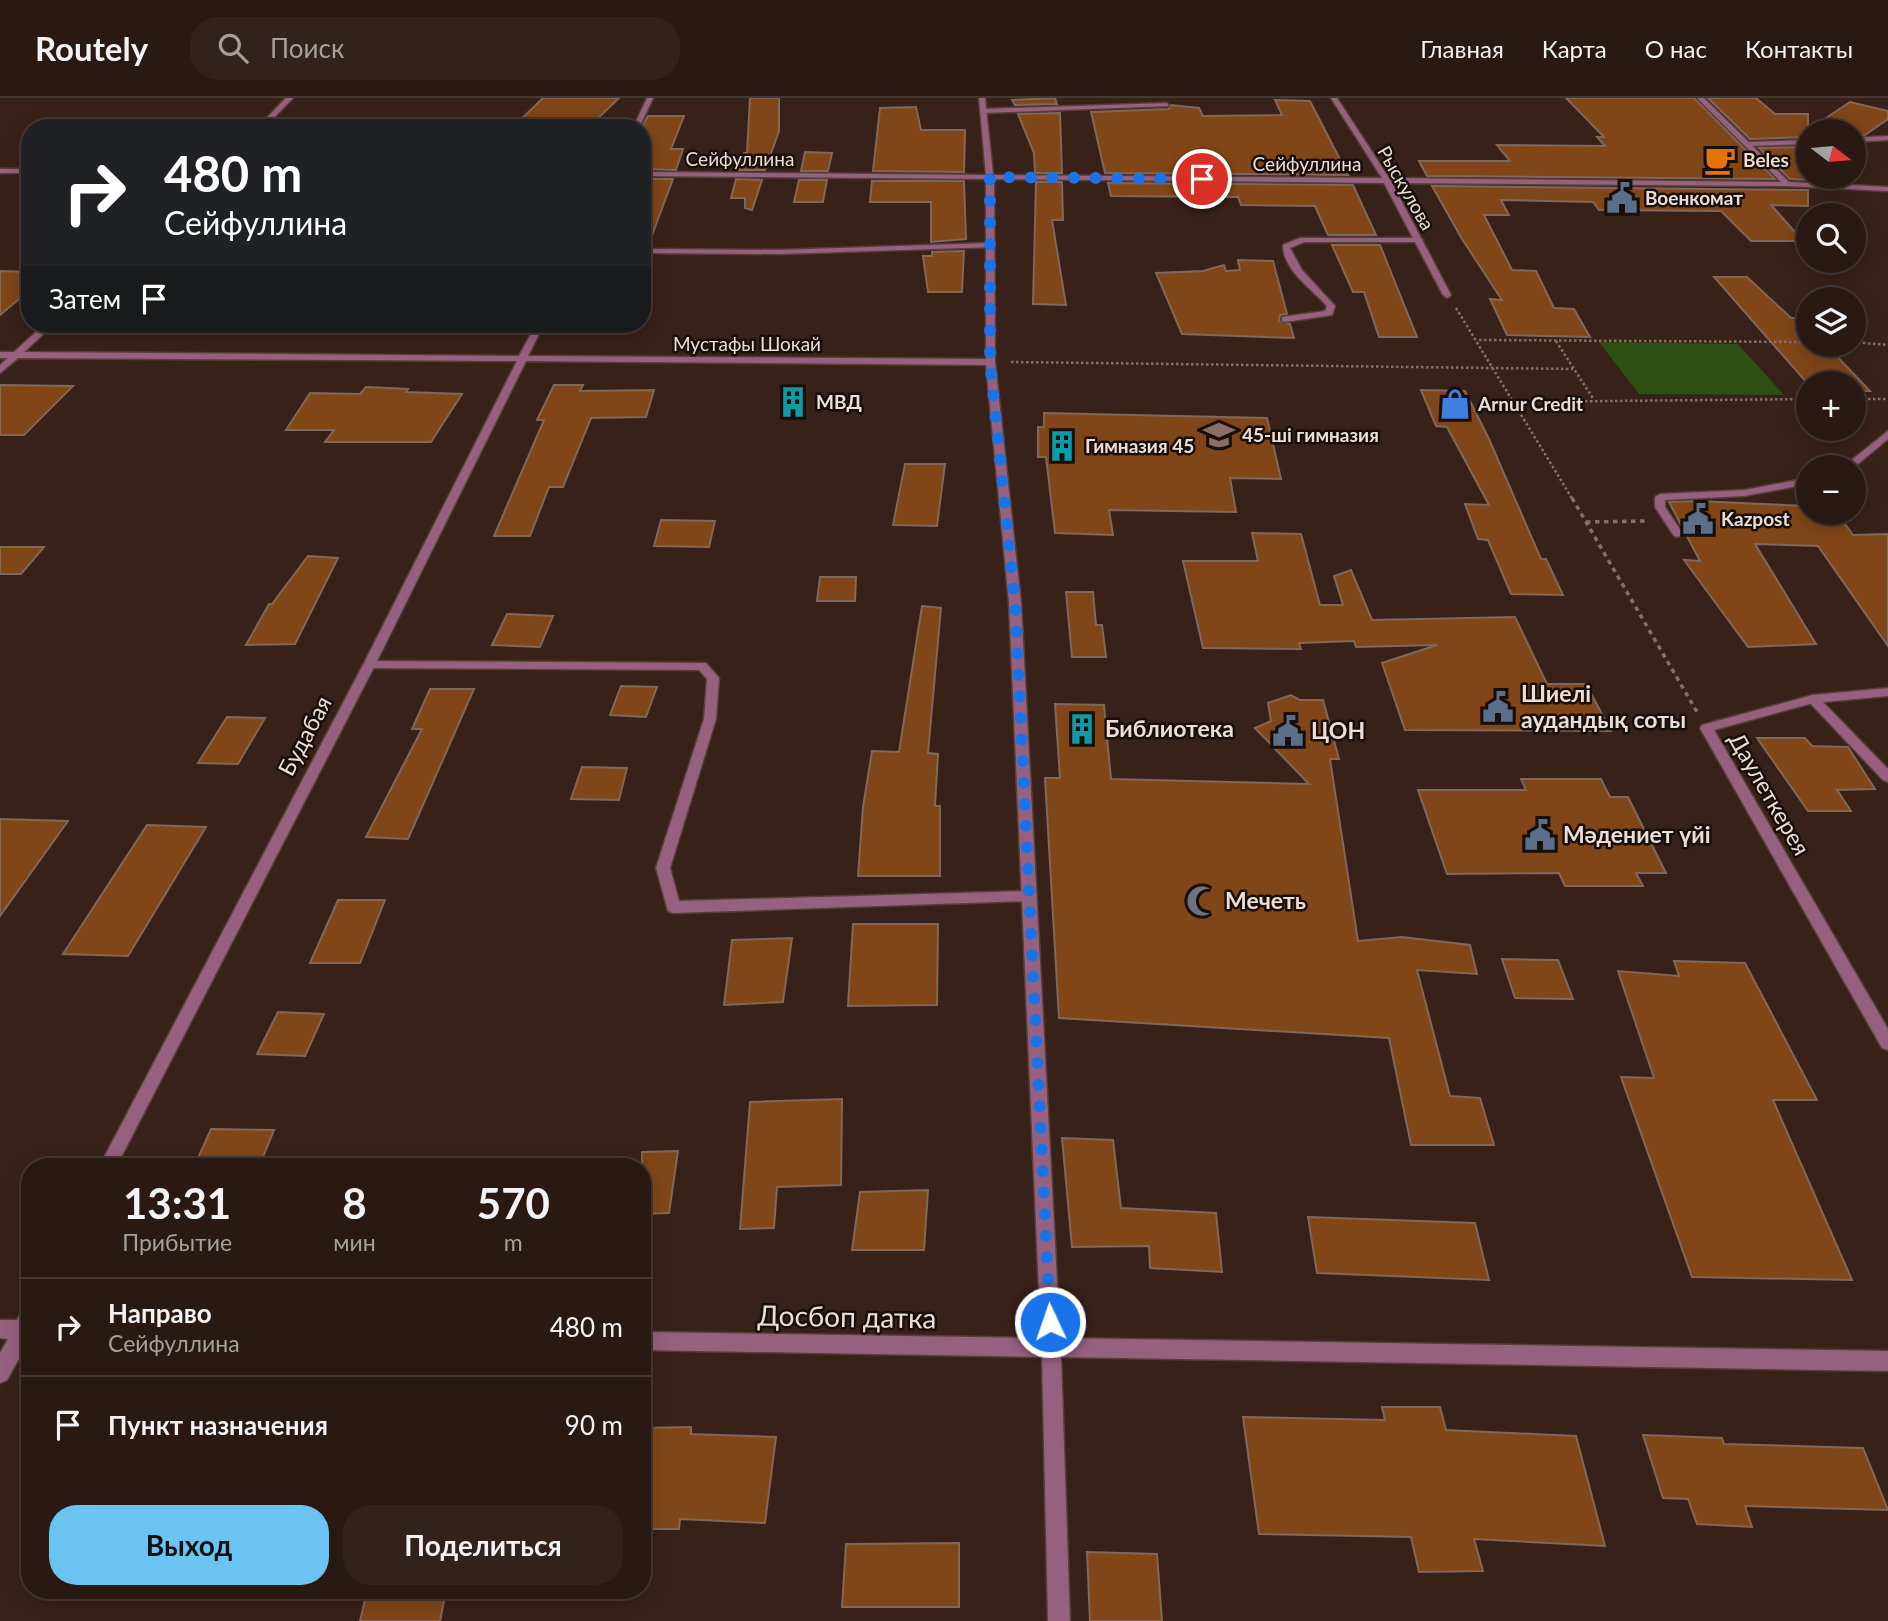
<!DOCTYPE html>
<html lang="ru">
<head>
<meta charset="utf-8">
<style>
  body { margin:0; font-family:Lato,sans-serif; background:#32221b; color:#f1f3f6; height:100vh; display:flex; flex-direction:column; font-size:26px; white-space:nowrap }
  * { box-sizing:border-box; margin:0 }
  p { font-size:23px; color:#a5a09f }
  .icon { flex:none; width:38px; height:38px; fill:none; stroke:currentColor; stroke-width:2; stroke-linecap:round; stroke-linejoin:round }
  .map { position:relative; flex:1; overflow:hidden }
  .panel { position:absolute; left:21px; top:1060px; width:630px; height:441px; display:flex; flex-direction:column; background:#2a1912; border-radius:28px; box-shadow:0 4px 18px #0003,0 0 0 2px #463832 }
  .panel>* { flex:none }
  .guide { position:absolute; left:21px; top:21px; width:630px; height:214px; border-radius:28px; box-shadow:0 4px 18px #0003,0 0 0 2px #463832; background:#202124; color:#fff; overflow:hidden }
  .needle { width:46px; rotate:106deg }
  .fabs { position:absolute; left:1796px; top:21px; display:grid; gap:14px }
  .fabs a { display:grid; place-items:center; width:70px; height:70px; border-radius:50%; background:#2a1912; box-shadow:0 4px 18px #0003,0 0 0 2px #463832; font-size:35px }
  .pin { position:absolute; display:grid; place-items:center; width:60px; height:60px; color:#fff; margin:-30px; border:4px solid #fff; border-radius:50%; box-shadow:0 2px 7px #0007 }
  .me { position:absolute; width:77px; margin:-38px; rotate:357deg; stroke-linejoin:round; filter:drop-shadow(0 0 5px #0008) }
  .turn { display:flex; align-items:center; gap:24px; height:147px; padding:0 28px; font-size:32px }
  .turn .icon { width:91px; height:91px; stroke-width:2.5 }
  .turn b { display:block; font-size:49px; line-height:60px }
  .then { display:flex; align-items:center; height:66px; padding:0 28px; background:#0003; gap:14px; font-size:26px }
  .eta { display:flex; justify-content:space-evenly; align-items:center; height:119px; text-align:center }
  .eta b { font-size:42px; font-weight:700; line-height:49px }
  .primary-button { display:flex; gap:14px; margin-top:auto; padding:14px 28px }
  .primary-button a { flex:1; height:80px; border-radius:28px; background:#6bc3f2; color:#111; font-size:28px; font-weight:700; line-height:80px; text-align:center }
  .primary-button a+a { background:#32221b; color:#f1f3f6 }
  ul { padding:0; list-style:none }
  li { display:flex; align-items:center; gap:21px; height:98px; padding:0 28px; border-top:2px solid #463832 }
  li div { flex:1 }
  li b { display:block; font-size:26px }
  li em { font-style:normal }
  header { display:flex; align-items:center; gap:42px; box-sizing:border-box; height:98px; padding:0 35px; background:#2a1912; border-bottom:2px solid #463832 }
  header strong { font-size:33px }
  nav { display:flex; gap:38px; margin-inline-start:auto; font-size:24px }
  .search { width:490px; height:63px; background:#32221b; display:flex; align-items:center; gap:18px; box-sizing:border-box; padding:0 24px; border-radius:28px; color:#a5a09f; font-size:26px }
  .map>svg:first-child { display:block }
  .green { fill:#2d4f14 }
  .building { fill:#804618; stroke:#806758; stroke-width:2 }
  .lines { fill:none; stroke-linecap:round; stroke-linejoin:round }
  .lane-casing { stroke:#553f37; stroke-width:3 }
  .street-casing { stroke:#553f37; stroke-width:3 }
  .path-far1 { stroke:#85716a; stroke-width:2.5; stroke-dasharray:2.5 2.5; stroke-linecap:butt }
  .path { stroke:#85716a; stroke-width:3.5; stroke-dasharray:4.5 4.5; stroke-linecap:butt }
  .lane { fill:#96607f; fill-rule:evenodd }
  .street { fill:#96607f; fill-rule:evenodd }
  .route { stroke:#1a73e8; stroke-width:12; stroke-dasharray:0 21.6 }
  .labels { text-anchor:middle; stroke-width:5; stroke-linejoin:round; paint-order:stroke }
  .far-street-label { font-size:19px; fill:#edddd7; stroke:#180e0a }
  .far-poi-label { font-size:19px; font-weight:bold; fill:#edddd7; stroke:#180e0a; text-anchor:start }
  .poi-label { font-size:23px; font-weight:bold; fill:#edddd7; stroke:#180e0a; text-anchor:start }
  .street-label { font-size:23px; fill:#edddd7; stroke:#180e0a }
  .near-street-label { font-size:28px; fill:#edddd7; stroke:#180e0a }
</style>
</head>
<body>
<header>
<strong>Routely</strong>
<div class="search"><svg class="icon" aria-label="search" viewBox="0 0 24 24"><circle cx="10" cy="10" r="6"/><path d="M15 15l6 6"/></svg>Поиск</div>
<nav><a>Главная</a><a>Карта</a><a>О нас</a><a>Контакты</a></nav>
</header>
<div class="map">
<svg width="1888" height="1523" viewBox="0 0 1888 1523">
  <rect width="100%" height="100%" fill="#382118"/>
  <path class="green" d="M1599,244l139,2 46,51 -145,-1z"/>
  <g class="building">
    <path d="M543,0h76l-31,30h-76z"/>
    <path d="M750,0h29v33l-14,39h-26l5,-17h3z"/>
    <path d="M1055,0l2,6 -42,1 -3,-5z"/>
    <path d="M1566,0h128l81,81 -348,-3 -8,-15h91l-13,-16 108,1 -8,-9h7z"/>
    <path d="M1708,0h48l19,16h33v16l42,-28 38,9v8l-23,16h-12v-4h-45v6l-58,2z"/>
    <path d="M1275,2l35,1 38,74 -243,-2 -14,-61 78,-3 2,-4 28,3 4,8 79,-1z"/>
    <path d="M916,9l5,23h44l-1,42 -91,-1 7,-63z"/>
    <path d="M1060,15l2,60h-27l-1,-20 -16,-39z"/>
    <path d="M648,18h36l-13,33h12l-7,21 -34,-1v-42z"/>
    <path d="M1808,49v33l-18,-1 -31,-31z"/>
    <path d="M805,54l27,1 -4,18h-27z"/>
    <path d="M642,81h31l-25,67h-6z"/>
    <path d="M736,81l26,1 -10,30 -7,-2v-10h-14z"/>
    <path d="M799,82h28l-4,22h-29z"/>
    <path d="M872,83h92l2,58 -35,3v-40h-61z"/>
    <path d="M1036,84h26l1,38h-11l14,85 -33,-1z"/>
    <path d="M1108,85l245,2 23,50h-48l-13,-29 -74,-1 -3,-8 -127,-1z"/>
    <path d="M1432,88l376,4v16l-37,-1 32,36h-52l-30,-30 -122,-1 -6,-8 -92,-2 8,15h-25l28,55 24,1 18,37 20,1 16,28 -83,-2 -17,-36 12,1 -40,-61z"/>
    <path d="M1332,147h48l37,92h-38l-15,-45h-11z"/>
    <path d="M964,153l-2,41h-34l-5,-36h9v-4z"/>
    <path d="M1238,162l35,1 14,53 -7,1 -1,6 11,3 4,14 -112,-4 -26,-61 47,-2 21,-6 2,6 14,-1z"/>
    <path d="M0,173l30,1v18l-30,25z"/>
    <path d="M1714,179h33l44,41h17v31h22l40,42h-17v-8l-45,1z"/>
    <path d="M0,287l73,1 -49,49h-24z"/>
    <path d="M554,287h29l-3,6 74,-1 -8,27 -55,1 -28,69h-14l-19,49h-36l50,-116h-7z"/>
    <path d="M366,289l42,2 -2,3 56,2 -31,48h-106l9,-12h-48l24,-37 50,1z"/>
    <path d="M1421,292l44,1 24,48 52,120h5l17,36 -52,-1 -23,-54 -10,-1 -13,-35 24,1 -42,-78 -11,-1z"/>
    <path d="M1044,315l223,5 14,61 -51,-1 6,34 -127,-2 4,25 -58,-2 -9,-76h-8v-30h6z"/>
    <path d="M905,366h40l-8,62 -44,-1z"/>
    <path d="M1698,403l110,5v7h29l16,22 35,-1v112l-70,-100 -63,-2 61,100 -68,3 -64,-87 16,1 -31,-59z"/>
    <path d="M661,422l54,1 -6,26 -55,-1z"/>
    <path d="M1252,435l49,1 19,71h23l-9,-29 17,-6 21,50 143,-3 32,67h39l25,47 -206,-1 -23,-67 55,-18 -81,2 -2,-6 -55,2 2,6 -98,-1 -20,-87h75z"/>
    <path d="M0,449h44l-23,27h-21z"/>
    <path d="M308,458l30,2 -43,86 -49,1 23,-41h3z"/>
    <path d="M820,479h36l-1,24h-38z"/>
    <path d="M1066,494h27l3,33h6l4,32h-34z"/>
    <path d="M922,508l19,2 -13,145 10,1 -3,52h5v70h-82l5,-69 9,-56 27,1z"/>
    <path d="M507,516l46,2 -13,31 -48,-2z"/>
    <path d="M621,588l36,1 -11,30 -36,-2z"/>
    <path d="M430,591h44l-66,150 -42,-2 56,-108h-10z"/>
    <path d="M1291,597l9,5h23l16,59h-9l28,182 44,-4 68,8 7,29 -60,-4 33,126 30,2 14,47h-83l-22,-107 -330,-20 -14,-240h15l-5,-74 49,1 7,74 198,5 -54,-56 16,-7 -3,-18z"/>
    <path d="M227,619l38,1 -27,46 -40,-1z"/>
    <path d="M1757,640h48l7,8 36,1 27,42 -38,1 14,21h-43z"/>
    <path d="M582,669l45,1 -8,32 -48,-1z"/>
    <path d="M1521,681h80l9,18h18l38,76h-30l7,13h-78l-6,-13 -112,1 -29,-84h108z"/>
    <path d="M0,721l68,2 -68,95z"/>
    <path d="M147,727l59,2 -78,129 -65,-2z"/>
    <path d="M338,802h47l-25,63h-50z"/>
    <path d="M853,826h85l-1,81 -89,1z"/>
    <path d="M792,840l-9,64 -59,3 8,-65z"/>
    <path d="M1502,861l56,1 15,39 -58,-1z"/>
    <path d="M1674,863l71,2 72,137h-44l79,180 -160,-3 -71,-200 33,1 -36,-107 61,5z"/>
    <path d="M278,914l46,2 -19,42 -48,-2z"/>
    <path d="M842,1001l-1,86 -64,2 -3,41 -34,1 10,-127z"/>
    <path d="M211,1031l63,1 -15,37h-65z"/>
    <path d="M1062,1040l51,2 8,68 95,5 6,59 -72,-4 -1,-22 -77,1z"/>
    <path d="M678,1053l-9,62 -27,1v-62z"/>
    <path d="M928,1092l-4,60h-72l8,-58z"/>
    <path d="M1308,1119l167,6 14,57 -172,-7z"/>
    <path d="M1382,1309h58l6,23 130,6 29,110 -131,-7 9,32 -64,1 -8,-35 -152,-3 -16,-117 142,3z"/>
    <path d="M691,1329v7l85,3 -11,86 -85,-4 -1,10h-37v-101z"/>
    <path d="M1643,1337l79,3 2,6 139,4 25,62 -143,-4 7,21 -55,-3 -9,-25 -25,-1z"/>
    <path d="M959,1445v64h-117l4,-63z"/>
    <path d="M1087,1454l70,2 5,67h-72z"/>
    <path d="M367,1493h79l-6,30h-80z"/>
  </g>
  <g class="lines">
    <defs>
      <g id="lane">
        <path d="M1167,5l2,3 -186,7 -3,-2 3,-2z"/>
        <path d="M1888,38v4l-35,2v-4z"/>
        <path d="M1808,42v4l-61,2 -3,-2 3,-2z"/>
        <path d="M1300,140h119l4,2 -4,2h-115l-14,6 12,22 33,36 -3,9 -47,7 -3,-1v-4l43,-6 2,-5c-15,-17 -44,-36 -44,-61z"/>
        <path d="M990,145h3v4l-213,7 -138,-1v-4l138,1z"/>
        <path d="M1888,333v8l-35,29 -10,-1z"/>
        <path d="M1808,380v6l-64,12 -79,4v7l18,27 -5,3 -4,-1 -19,-29v-10l5,-3 84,-4z"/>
        <path d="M369,563l337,2 13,15 -3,41 -46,149 9,33 350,-10 5,1 2,4 -2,4 -5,1 -356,12 -5,-2 -12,-43 48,-149 3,-40 -8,-9 -334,-2 -2,-3z"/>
        <path d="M1813,597l4,1 71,73v13l-5,-2 -74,-78 -2,-3 2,-3z"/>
      </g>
      <g id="street">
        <path d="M286,0h7l-29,30h-7z"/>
        <path d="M647,0h6l-14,30h-6z"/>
        <path d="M979,0h6l8,77 389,3 -51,-80h6l52,80 392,4 -84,-84h7l85,84 99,5v4l-101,-5 -395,-3 59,112 -4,3 -4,-3 -59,-112 -390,-4 1,183 26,241 39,735 828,13v20l-827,-14 9,264h-22l-6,-264 -400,-7v-18l399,6 -32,-735 -23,-238 -460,-4 -151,304 -259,502h-17l264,-502 154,-304 -499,-3 -18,15v-8l8,-7h-8v-6h14l31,-28h9l-30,28 495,4 17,-32h8l-16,32 458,3v-180l-344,-3v-4l344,3z"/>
        <rect x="0" y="71" width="30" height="4"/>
        <path d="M1888,590v8l-75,7 -99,27 174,299v21l-6,-2 -182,-320 2,-3 111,-30z"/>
        <path d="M30,1208v33l-23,41 -7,3v-30l8,-14 -8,-1v-18h17l6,-11z"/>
      </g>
    </defs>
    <use href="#lane" class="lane-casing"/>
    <use href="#street" class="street-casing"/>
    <g class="path-far1">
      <path d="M1456,210l117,192"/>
      <path d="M1479,242l329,2"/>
      <path d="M1556,243l38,59"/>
      <path d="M1853,244l35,3"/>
      <path d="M1011,264l562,7"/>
      <path d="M1853,301h35"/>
      <path d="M1515,304l293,-3"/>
    </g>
    <g class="path">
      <path d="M1572,400l125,214"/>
      <path d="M1586,424l61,-1"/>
    </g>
    <use href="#lane" class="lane"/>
    <use href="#street" class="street"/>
  </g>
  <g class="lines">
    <path class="route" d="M1050,1224l-35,-719 -25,-241v-185l212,2"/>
  </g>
  <defs>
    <symbol id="cafe-bare" viewBox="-9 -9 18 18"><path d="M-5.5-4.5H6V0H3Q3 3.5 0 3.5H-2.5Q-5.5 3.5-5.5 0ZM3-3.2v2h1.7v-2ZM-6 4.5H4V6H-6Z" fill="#e8710a" stroke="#180e0a" stroke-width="2.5" paint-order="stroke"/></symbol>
    <symbol id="civic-bare" viewBox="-9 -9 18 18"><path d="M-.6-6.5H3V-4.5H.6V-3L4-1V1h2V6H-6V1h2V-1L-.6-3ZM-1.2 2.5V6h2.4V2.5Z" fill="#5c6f8a" stroke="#180e0a" stroke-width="2.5" paint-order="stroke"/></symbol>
    <symbol id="building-bare" viewBox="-9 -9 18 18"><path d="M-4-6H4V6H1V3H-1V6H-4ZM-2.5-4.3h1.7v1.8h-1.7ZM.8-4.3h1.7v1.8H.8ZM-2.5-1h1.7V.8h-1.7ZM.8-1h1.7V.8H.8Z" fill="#0f9aa8" stroke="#180e0a" stroke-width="2.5" paint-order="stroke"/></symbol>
    <symbol id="shop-bare" viewBox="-9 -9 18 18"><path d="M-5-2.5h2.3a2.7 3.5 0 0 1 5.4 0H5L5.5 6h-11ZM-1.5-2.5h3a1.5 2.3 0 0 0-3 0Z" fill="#3f7fe0" stroke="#180e0a" stroke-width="2.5" paint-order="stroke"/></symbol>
    <symbol id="school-bare" viewBox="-9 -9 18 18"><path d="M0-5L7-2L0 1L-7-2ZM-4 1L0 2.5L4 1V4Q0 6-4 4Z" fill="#8d6e63" stroke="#180e0a" stroke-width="2.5" paint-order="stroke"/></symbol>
    <symbol id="mosque-bare" viewBox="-9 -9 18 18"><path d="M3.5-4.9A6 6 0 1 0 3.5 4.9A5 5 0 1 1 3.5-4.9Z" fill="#6b7280" stroke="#180e0a" stroke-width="2.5" paint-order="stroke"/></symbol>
  </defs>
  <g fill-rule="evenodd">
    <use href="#cafe-bare" x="1698" y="40" width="44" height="44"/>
    <use href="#civic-bare" x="1600" y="78" width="44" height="44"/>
    <use href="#building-bare" x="771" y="282" width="44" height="44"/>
    <use href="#shop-bare" x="1433" y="284" width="44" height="44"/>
    <use href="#school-bare" x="1197" y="315" width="44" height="44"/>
    <use href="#building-bare" x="1040" y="326" width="44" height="44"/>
    <use href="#civic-bare" x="1676" y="399" width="44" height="44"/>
    <use href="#civic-bare" x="1476" y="587" width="44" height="44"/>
    <use href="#building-bare" x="1060" y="609" width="44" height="44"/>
    <use href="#civic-bare" x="1266" y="611" width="44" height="44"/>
    <use href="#civic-bare" x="1518" y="715" width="44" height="44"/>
    <use href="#mosque-bare" x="1180" y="781" width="44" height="44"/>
  </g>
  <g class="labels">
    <g class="far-street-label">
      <text x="740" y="68">Сейфуллина</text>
      <text x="1307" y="73">Сейфуллина</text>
      <text transform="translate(1406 90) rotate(60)" y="7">Рыскулова</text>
      <text x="747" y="253">Мустафы Шокай</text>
    </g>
    <g class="far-poi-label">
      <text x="1743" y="69">Beles</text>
      <text x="1645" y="107">Военкомат</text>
      <text x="816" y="311">МВД</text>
      <text x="1478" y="313">Arnur Credit</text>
      <text x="1242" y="344">45-ші гимназия</text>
      <text x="1085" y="355">Гимназия 45</text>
      <text x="1721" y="428">Kazpost</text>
    </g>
    <g class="poi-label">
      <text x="1521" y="604">Шиелі<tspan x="1521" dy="26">аудандық соты</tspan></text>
      <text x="1105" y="639">Библиотека</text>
      <text x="1311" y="641">ЦОН</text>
      <text x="1563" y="745">Мәдениет үйі</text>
      <text x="1225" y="811">Мечеть</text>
    </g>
    <g class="street-label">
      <text transform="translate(305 638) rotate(-62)" y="8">Будабая</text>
      <text transform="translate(1769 696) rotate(60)" y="8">Даулеткерея</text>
    </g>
    <g class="near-street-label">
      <text transform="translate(847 1219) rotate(1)" y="10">Досбоп датка</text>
    </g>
  </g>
</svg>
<div class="fabs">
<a><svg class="needle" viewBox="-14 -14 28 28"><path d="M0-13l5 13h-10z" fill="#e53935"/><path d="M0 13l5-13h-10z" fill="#a5a09f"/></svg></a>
<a><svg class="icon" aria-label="search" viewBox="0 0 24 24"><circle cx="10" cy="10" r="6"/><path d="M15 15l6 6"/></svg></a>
<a><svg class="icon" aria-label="layers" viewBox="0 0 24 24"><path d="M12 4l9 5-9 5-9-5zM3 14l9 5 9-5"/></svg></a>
<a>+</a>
<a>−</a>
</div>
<div class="pin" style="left:1202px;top:81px;background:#d93025"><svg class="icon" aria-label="arrive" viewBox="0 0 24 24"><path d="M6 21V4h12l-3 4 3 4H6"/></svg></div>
<svg class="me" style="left:1050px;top:1224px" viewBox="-20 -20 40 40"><circle r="17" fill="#1a73e8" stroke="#fff" stroke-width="3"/><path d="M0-11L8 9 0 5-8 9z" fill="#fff"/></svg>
<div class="guide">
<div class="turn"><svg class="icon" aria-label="right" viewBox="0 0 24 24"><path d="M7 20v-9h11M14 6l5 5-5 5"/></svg><div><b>480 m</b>Сейфуллина</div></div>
<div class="then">Затем<svg class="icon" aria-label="arrive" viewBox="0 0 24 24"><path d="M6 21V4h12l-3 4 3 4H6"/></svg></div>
</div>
<section class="panel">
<div class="eta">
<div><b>13:31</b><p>Прибытие</p></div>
<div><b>8</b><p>мин</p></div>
<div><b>570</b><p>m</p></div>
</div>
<ul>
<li><svg class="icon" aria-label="right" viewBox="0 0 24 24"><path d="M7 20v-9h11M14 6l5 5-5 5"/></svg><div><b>Направо</b><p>Сейфуллина</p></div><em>480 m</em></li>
<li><svg class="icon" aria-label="arrive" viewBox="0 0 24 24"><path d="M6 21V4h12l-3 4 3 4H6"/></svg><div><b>Пункт назначения</b></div><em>90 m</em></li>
</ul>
<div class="primary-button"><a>Выход</a><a>Поделиться</a></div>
</section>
</div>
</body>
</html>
